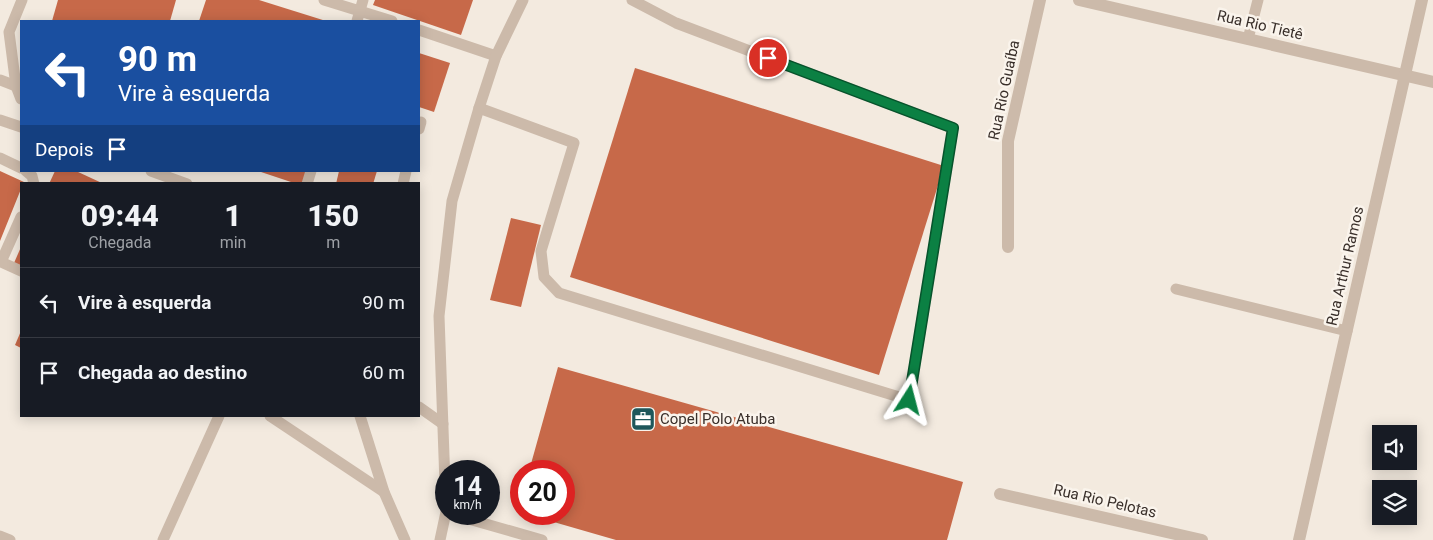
<!DOCTYPE html>
<html lang="pt">
<head>
<meta charset="utf-8">
<style>
  body { margin:0; font-family:Roboto,sans-serif; background:#242831; color:#f1f3f6; height:100vh; display:flex; flex-direction:column; font-size:19px; white-space:nowrap }
  * { box-sizing:border-box; margin:0 }
  p { font-size:16px; color:#9ea1a6 }
  .icon { flex:none; width:28px; height:28px; fill:none; stroke:currentColor; stroke-width:2; stroke-linecap:round; stroke-linejoin:round }
  .map { position:relative; flex:1; overflow:hidden }
  .sheet { position:absolute; left:20px; top:182px; width:400px; height:235px; display:flex; flex-direction:column; background:#171b24; border-radius:0px; box-shadow:0 2px 12px #0003 }
  .sheet>* { flex:none }
  .hud { position:absolute; left:20px; top:20px; width:400px; height:152px; border-radius:0px; box-shadow:0 2px 12px #0003; background:#1a4fa0; color:#fff; overflow:hidden }
  .controls { position:absolute; left:1372px; top:425px; display:grid; gap:10px }
  .controls a { display:grid; place-items:center; width:45px; height:45px; border-radius:0px; background:#171b24; box-shadow:0 2px 12px #0003; font-size:25px }
  .speed { position:absolute; left:435px; top:460px; display:flex; gap:10px; font-size:25px; font-weight:700; text-align:center }
  .speed>* { display:grid; place-content:center; width:65px; height:65px; border-radius:50%; background:#171b24; box-shadow:0 2px 12px #0003; line-height:1 }
  .speed small { font-size:12px; font-weight:400 }
  .speed .limit { border:8px solid #d22; background:#fff; color:#111 }
  .pin { position:absolute; display:grid; place-items:center; width:42px; height:42px; color:#fff; margin:-21px; border:2px solid #fff; border-radius:50%; box-shadow:0 1px 5px #0007 }
  .me { position:absolute; width:55px; margin:-28px; rotate:9deg; stroke-linejoin:round; filter:drop-shadow(0 0 4px #0008) }
  .turn { display:flex; align-items:center; gap:18px; height:105px; padding:0 15px; font-size:22px }
  .turn .icon { width:65px; height:65px; stroke-width:2.5 }
  .turn b { display:block; font-size:35px; line-height:42px }
  .then { display:flex; align-items:center; height:48px; padding:0 15px; background:#0003; gap:10px; font-size:19px }
  .eta { display:flex; justify-content:space-evenly; align-items:center; height:85px; text-align:center }
  .eta b { font-size:30px; font-weight:800; line-height:35px }
  ul { padding:0; list-style:none }
  li { display:flex; align-items:center; gap:15px; height:70px; padding:0 15px; border-top:1px solid #363941 }
  li div { flex:1 }
  li b { display:block; font-size:19px }
  li em { font-style:normal }
  .map>svg:first-child { display:block }
  .building { fill:#c76949 }
  .lines { fill:none; stroke-linecap:round; stroke-linejoin:round }
  .service { stroke:#ccbaaa; stroke-width:11 }
  .minor { stroke:#ccbaaa; stroke-width:12 }
  .route-casing { stroke:#07532c; stroke-width:12 }
  .route { stroke:#0b8043; stroke-width:9 }
  .labels { text-anchor:middle; stroke-width:5; stroke-linejoin:round; paint-order:stroke }
  .street-label { font-size:15px; fill:#392f2a; stroke:#faf4ec }
  .poi-label { font-size:15px; fill:#392f2a; stroke:#faf4ec; text-anchor:start }
</style>
</head>
<body>
<div class="map">
<svg width="1433" height="540" viewBox="0 0 1433 540">
  <rect width="100%" height="100%" fill="#f3eadf"/>
  <g class="building">
    <path d="M58,0h118l-6,21h-118z"/>
    <path d="M206,0h53l67,21h-127z"/>
    <path d="M375,0h98l-12,35 -88,-30z"/>
    <path d="M419,53l31,10 -16,49 -15,-5z"/>
    <path d="M635,68l309,98 -65,209 -309,-98z"/>
    <path d="M0,171l24,11 -3,2v5l-21,52z"/>
    <path d="M55,171h21l28,13h-55z"/>
    <path d="M258,171h52l-4,13h-9z"/>
    <path d="M339,171h38l-4,13h-37z"/>
    <path d="M511,218l30,7 -20,82 -31,-7z"/>
    <path d="M21,247v20l-7,-4z"/>
    <path d="M21,331v17l-6,-3z"/>
    <path d="M558,367l405,115 -16,58h-331l-90,-26h38v-43h-35z"/>
  </g>
  <g class="lines">
    <g class="service">
      <path d="M324,0l68,21"/>
      <path d="M357,21l6,-21"/>
      <path d="M419,30l77,26"/>
      <path d="M1248,39l10,-39"/>
      <path d="M0,80l16,6"/>
      <path d="M21,99l-5,-13 -7,-54 13,-32"/>
      <path d="M479,108l95,35 -33,108 3,26 15,16 350,107 44,-272 -277,-105 -44,-23"/>
      <path d="M0,120l21,7"/>
      <path d="M419,129l2,-7"/>
      <path d="M0,158l21,10"/>
      <path d="M26,171l6,5 2,8"/>
      <path d="M151,171l36,13"/>
      <path d="M307,184l4,-13"/>
      <path d="M403,184l3,-13"/>
      <path d="M21,217l-20,45 20,9"/>
      <path d="M1176,289l171,42"/>
      <path d="M419,407l24,17"/>
      <path d="M270,416l114,76"/>
      <path d="M360,416l24,76 21,48"/>
      <path d="M451,514l91,26"/>
      <path d="M0,536l10,4"/>
      <path d="M163,540l56,-124"/>
      <path d="M440,540l6,-28 -7,-196 13,-115 27,-93 17,-52 27,-56"/>
    </g>
    <g class="minor">
      <path d="M1079,0l354,82"/>
      <path d="M1008,247v-106l32,-141"/>
      <path d="M1000,494l202,46"/>
      <path d="M1299,540l123,-540"/>
    </g>
  </g>
  <g class="lines">
    <defs>
      <path id="route" d="M768,58l185,70 -44,272"/>
    </defs>
    <use href="#route" class="route-casing"/>
    <use href="#route" class="route"/>
  </g>
  <defs>
    <symbol id="office-square" viewBox="-11 -11 22 22"><rect x="-9" y="-9" width="18" height="18" rx="4" fill="#1e575b" stroke="#faf4ec"/><path d="M-6-3h4V-5.5h4V-3h4V5H-6ZM-1-4.5V-3h2v-1.5ZM-6 0V1H6V0Z" fill="#fff"/></symbol>
  </defs>
  <g fill-rule="evenodd">
    <use href="#office-square" x="629" y="405" width="28" height="28"/>
  </g>
  <g class="labels">
    <g class="street-label">
      <text transform="translate(1260 25) rotate(13)" y="5">Rua Rio Tietê</text>
      <text transform="translate(1004 90) rotate(-78)" y="5">Rua Rio Guaíba</text>
      <text transform="translate(1345 266) rotate(-77)" y="5">Rua Arthur Ramos</text>
      <text transform="translate(1105 501) rotate(13)" y="5">Rua Rio Pelotas</text>
    </g>
    <g class="poi-label">
      <text x="660" y="424">Copel Polo Atuba</text>
    </g>
  </g>
</svg>
<div class="controls">
<a><svg class="icon" aria-label="sound" viewBox="0 0 24 24"><path d="M4 9h4l5-4v14l-5-4H4zM17 9q2 3 0 6"/></svg></a>
<a><svg class="icon" aria-label="layers" viewBox="0 0 24 24"><path d="M12 4l9 5-9 5-9-5zM3 14l9 5 9-5"/></svg></a>
</div>
<div class="speed"><div>14<small>km/h</small></div><div class="limit">20</div></div>
<div class="pin" style="left:768px;top:58px;background:#d93025"><svg class="icon" aria-label="arrive" viewBox="0 0 24 24"><path d="M6 21V4h12l-3 4 3 4H6"/></svg></div>
<svg class="me" style="left:909px;top:400px" viewBox="-20 -20 40 40"><path d="M0-17L14 15 0 8-14 15z" fill="#0b8043" stroke="#fff" stroke-width="4"/></svg>
<div class="hud">
<div class="turn"><svg class="icon" aria-label="left" viewBox="0 0 24 24"><path d="M17 20v-9H6M10 6l-5 5 5 5"/></svg><div><b>90 m</b>Vire à esquerda</div></div>
<div class="then">Depois<svg class="icon" aria-label="arrive" viewBox="0 0 24 24"><path d="M6 21V4h12l-3 4 3 4H6"/></svg></div>
</div>
<section class="sheet">
<div class="eta">
<div><b>09:44</b><p>Chegada</p></div>
<div><b>1</b><p>min</p></div>
<div><b>150</b><p>m</p></div>
</div>
<ul>
<li><svg class="icon" aria-label="left" viewBox="0 0 24 24"><path d="M17 20v-9H6M10 6l-5 5 5 5"/></svg><div><b>Vire à esquerda</b></div><em>90 m</em></li>
<li><svg class="icon" aria-label="arrive" viewBox="0 0 24 24"><path d="M6 21V4h12l-3 4 3 4H6"/></svg><div><b>Chegada ao destino</b></div><em>60 m</em></li>
</ul>
</section>
</div>
</body>
</html>
